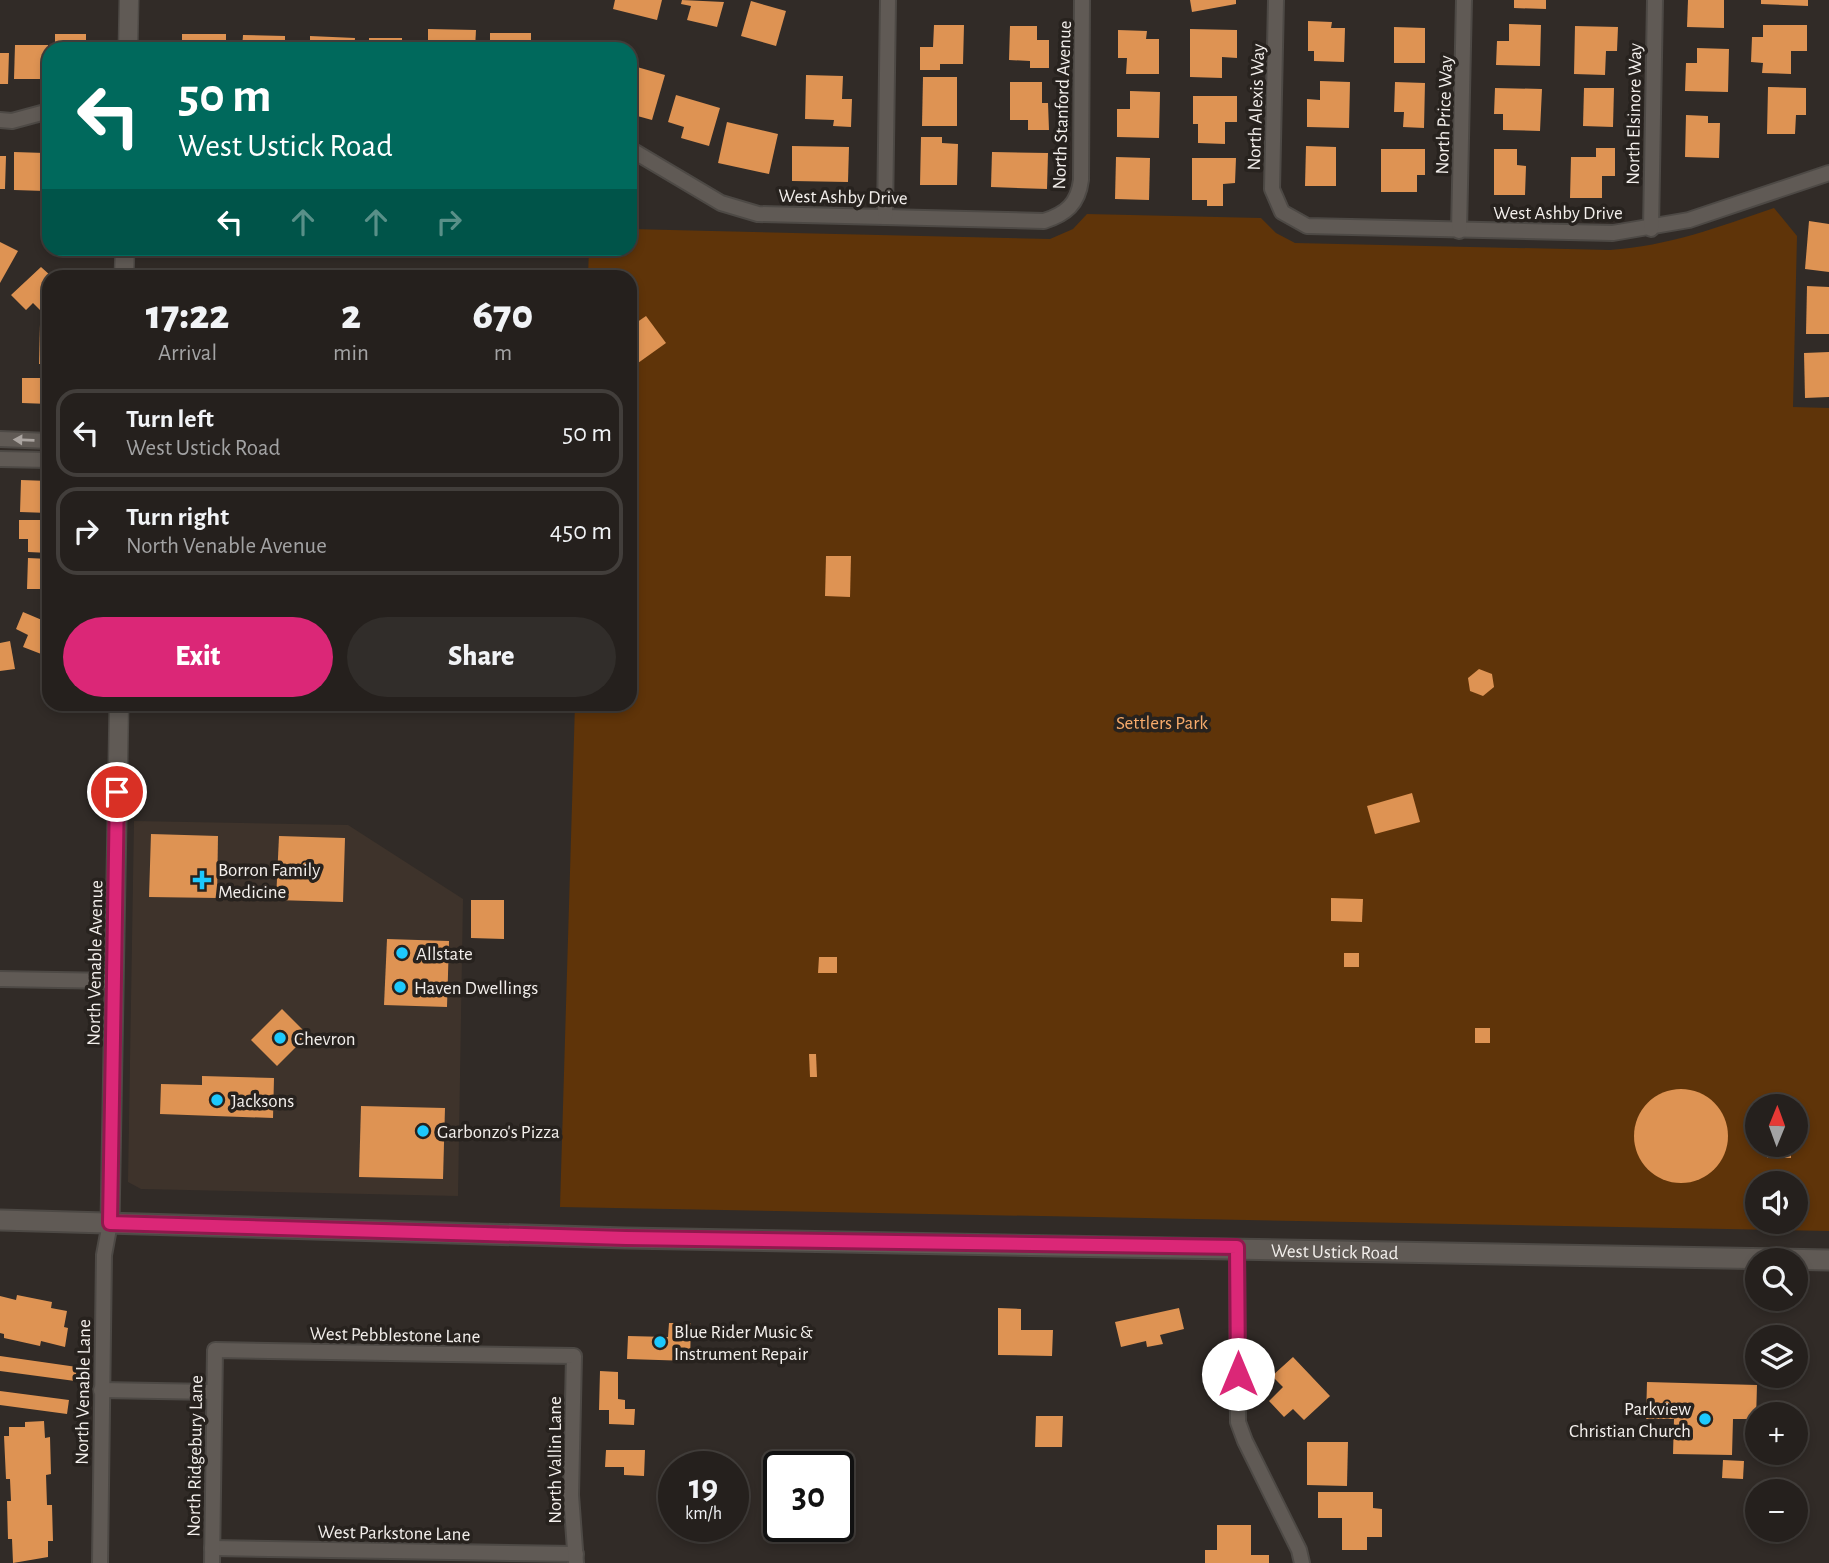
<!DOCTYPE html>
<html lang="en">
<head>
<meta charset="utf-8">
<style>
  body { margin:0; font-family:"Alegreya Sans",sans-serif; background:#312d2a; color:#f1f3f6; height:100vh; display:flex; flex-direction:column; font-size:26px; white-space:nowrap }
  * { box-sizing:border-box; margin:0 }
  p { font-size:23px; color:#a3a3a4 }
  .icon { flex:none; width:38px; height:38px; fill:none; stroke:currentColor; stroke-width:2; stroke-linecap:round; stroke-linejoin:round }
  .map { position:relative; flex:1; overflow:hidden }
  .sheet { position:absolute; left:42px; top:270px; width:595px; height:441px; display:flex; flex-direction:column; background:#25201d; border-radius:21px; box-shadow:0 4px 10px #0003,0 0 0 2px #423e3b }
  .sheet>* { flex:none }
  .banner { position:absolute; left:42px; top:42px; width:595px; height:214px; border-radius:21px; box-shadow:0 4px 10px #0003,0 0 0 2px #423e3b; background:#00695c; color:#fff; overflow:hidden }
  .needle { width:46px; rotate:1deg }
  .fabs { position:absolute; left:1745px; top:1094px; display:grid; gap:14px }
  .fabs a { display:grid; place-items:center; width:63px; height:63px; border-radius:50%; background:#25201d; box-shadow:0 4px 10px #0003,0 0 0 2px #423e3b; font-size:35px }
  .speed { position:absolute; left:658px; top:1451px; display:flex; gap:14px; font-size:35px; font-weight:700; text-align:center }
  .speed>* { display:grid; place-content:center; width:91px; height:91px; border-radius:50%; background:#25201d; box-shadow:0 4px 10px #0003,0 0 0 2px #423e3b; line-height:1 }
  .speed small { font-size:18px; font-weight:400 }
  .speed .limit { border:4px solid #111; border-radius:10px; background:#fff; color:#111 }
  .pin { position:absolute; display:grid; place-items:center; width:60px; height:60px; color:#fff; margin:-30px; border:4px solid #fff; border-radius:50%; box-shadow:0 2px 7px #0007 }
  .me { position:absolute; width:77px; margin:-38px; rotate:0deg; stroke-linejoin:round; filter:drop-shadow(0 0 5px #0008) }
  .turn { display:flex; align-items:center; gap:24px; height:147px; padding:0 21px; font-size:32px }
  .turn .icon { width:91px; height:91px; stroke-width:2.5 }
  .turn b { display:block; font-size:49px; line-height:60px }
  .lanes { display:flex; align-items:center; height:66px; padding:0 21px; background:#0003; justify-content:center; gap:35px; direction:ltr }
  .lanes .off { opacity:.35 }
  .eta { display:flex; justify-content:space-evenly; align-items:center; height:119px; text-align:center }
  .eta b { font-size:42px; font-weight:800; line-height:49px }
  .action { display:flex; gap:14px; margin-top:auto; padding:14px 21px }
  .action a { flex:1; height:80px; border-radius:42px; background:#db2777; color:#fff; font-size:28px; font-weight:800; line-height:80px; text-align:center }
  .action a+a { background:#312d2a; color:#f1f3f6 }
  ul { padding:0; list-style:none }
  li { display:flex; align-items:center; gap:21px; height:88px; margin:0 14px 10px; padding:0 7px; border:4px solid #423e3b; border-radius:21px }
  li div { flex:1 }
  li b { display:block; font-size:26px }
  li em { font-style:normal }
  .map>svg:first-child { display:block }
  .built { fill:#3e332b }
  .green { fill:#5f3409; fill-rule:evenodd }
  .building { fill:#de9353 }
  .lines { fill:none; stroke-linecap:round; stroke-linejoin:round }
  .minor-casing { stroke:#4d4945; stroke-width:18 }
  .tertiary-casing { stroke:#4d4945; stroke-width:21 }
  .secondary-casing { stroke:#4d4945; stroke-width:23 }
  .minor { stroke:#605a55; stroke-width:14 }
  .tertiary { stroke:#605a55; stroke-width:18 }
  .secondary { stroke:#605a55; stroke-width:19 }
  .oneway { fill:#aaa4a0 }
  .route-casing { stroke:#8e194d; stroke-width:18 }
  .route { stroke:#db2777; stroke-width:12 }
  .poi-dot { fill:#1dc9fd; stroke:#27221e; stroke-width:2.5 }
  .labels { text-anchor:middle; stroke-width:7; stroke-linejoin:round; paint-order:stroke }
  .street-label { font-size:19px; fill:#f3efec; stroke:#27221e }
  .park-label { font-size:19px; fill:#f8ab6b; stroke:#27221e }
  .poi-label { font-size:19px; fill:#f3efec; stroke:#27221e; text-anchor:start }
</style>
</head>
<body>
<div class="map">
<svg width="1829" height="1563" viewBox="0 0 1829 1563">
  <rect width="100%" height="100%" fill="#312b27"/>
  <path class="built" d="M134,821l214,4 115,74 -5,297 -317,-7 -13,-7z"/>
  <path class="green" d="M1774,208l23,28 -4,171 36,1v823l-1269,-24 15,-503h55v-428h-42l1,-27 41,-1v-19l420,10 23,-10 14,-15 174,4 15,15 19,10 315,7c58,-4 109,-23 164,-42zM1757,1106h39v38h-39zM1757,1183h39v39h-39z"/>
  <g class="building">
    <path d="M615,0h47l-5,20 -44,-11z"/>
    <path d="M682,0l42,2 -7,25 -30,-7 4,-14 -10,-2z"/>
    <path d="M1190,0h46v4l-44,8z"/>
    <path d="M1514,0h32v9l-32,-1z"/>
    <path d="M1688,0h36v28l-37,-1z"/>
    <path d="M1761,0h47v6l-47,-2z"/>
    <path d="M751,1l35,10 -10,35 -35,-10z"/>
    <path d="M1308,21l24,1 -1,6h14l-1,34 -30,-1v-10h-6z"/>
    <path d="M1509,24l32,1 -1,41 -44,-1 1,-24h12z"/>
    <path d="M934,25h30l-1,39h-23v6h-20v-23h13z"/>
    <path d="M1763,25h44v26h-16v23l-29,-1 1,-10 -12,-1 1,-25h11z"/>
    <path d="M1010,26h27v14h12v28h-19v-7l-21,-1z"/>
    <path d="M1575,26l43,1 -1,24h-11l-1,24 -31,-1z"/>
    <path d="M1394,27l31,1v35h-31z"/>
    <path d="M428,29l48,1 -1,19h-47z"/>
    <path d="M1190,29l47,1v28l-15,-1v21l-32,-1z"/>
    <path d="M1118,30l29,1 -1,8h13v35h-33l1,-16h-9z"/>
    <rect x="490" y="33" width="41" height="16"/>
    <rect x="55" y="34" width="31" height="15"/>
    <rect x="182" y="34" width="44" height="15"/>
    <path d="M243,35l42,1v13h-43z"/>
    <path d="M310,36l45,2 -1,11h-44z"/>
    <rect x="369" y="38" width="33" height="11"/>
    <path d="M15,45h33v34h-34z"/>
    <path d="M1697,48l32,1 -1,43 -43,-1 1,-28h11z"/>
    <path d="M0,53h9l-1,31h-8z"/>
    <path d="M630,65l35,10 -13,45 -22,-6z"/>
    <path d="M806,75l37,1 -1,23h10l-1,28 -18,-1 1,-6 -29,-1z"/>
    <path d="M923,77h34v49h-35z"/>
    <path d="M1320,81l30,1 -1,46 -42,-1v-28l13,1z"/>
    <path d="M1010,82h32v21h6l1,27h-21v-10h-18z"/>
    <path d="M1395,82l30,1 -1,45 -21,-1 1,-15h-10z"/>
    <path d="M1768,87l38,1v27h-10l-1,19h-28z"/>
    <path d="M1495,88l47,1 -2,42 -37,-1v-16h-9z"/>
    <path d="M1584,88h30l-1,39 -30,-1z"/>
    <path d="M1130,91l30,1 -1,46 -42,-1v-28h13z"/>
    <path d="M676,95l44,13 -11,38 -28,-8 3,-11 -16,-5z"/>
    <path d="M1193,96h44v26h-12v22l-27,-1v-19h-5z"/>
    <path d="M1686,115l22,1v7h12l-1,35 -34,-1z"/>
    <path d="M727,122l51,12 -9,40 -51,-11z"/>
    <path d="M921,137h21v6l16,1 -1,41h-37z"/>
    <path d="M792,146l57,1 -1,35 -56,-1z"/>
    <path d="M1306,146l30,1v39h-31z"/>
    <path d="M1596,148h19v28h-13v22h-32l1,-41h25z"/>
    <path d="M1381,149h44v26h-8v17h-36z"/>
    <path d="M1494,149h23v16l9,1 -1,29h-31z"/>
    <path d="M14,152l31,1v38l-31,-1z"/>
    <path d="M992,152l56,1 -1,36 -56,-2z"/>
    <path d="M0,156h6l-1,33h-5z"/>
    <path d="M1116,157l34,1 -1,42 -34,-1z"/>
    <path d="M1192,158h44l-1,25 -12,1v22h-16v-6h-15z"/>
    <path d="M1809,221l20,3v48l-24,-3z"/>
    <path d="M0,242l18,9 -18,32z"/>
    <path d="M41,267l10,9 -2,27 -8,8 -8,-8 -7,7 -15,-15z"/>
    <path d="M1807,286l22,1v47h-23z"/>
    <path d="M646,316l20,27 -28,20 -8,-11v-25z"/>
    <path d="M40,324h9v40h-10z"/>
    <path d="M1829,352v45l-24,1 -1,-45z"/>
    <path d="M22,378h27v26l-27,-1z"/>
    <path d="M21,480l28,1v32l-29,-1z"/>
    <path d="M19,520h30v33l-21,-1v-13h-9z"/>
    <path d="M826,556h25l-1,41 -25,-1z"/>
    <path d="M28,558l21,1 -3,30h-19z"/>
    <path d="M23,612l26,11v34l-26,-10 5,-12 -12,-6z"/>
    <path d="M10,641l5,28 -15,2v-28z"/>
    <path d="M1479,669l13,5 2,13 -11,9 -13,-5 -2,-13z"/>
    <path d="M1412,793l8,29 -45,12 -8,-28z"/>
    <path d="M151,834l67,2 -1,62 -68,-1z"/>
    <path d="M279,836l66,2 -2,64 -67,-2z"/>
    <path d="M1331,898l32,1 -1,23 -31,-1z"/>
    <path d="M471,900h33v39l-33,-1z"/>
    <path d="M387,939l62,2 -2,66 -63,-2z"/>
    <rect x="1344" y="953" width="15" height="14"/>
    <path d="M819,957h18v16h-19z"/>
    <path d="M282,1009l26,26 -31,31 -26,-26z"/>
    <rect x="1475" y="1028" width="15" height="15"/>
    <path d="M809,1054h7l1,23h-7z"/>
    <path d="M202,1076l72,2 -1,40 -113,-4 1,-30 41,1z"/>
    <circle cx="1681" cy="1136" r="47"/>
    <path d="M361,1106l84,2 -2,71 -84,-2z"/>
    <rect x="1767" y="1144" width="24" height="14"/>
    <path d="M17,1295l35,7 -1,6 16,3 -3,16 4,1 -3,19 -24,-6 -1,5 -36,-8v-4l-4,-1v-37l16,4z"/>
    <path d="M998,1308l23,1v21h32l-1,26 -54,-1z"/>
    <path d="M1179,1308l5,21 -24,6 3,9 -16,3 -1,-6 -25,6 -6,-25z"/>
    <path d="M669,1323h22l-1,38 -63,-2 1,-23 40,1z"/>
    <path d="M0,1356l77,11 -2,14 -75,-10z"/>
    <path d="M1293,1357l37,39 -26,24 -11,-11 -9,8 -15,-16 14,-14 -11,-11z"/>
    <path d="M600,1371l18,1v27l7,1v9h10l-1,16 -25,-1v-14h-10z"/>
    <path d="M1647,1382l110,3 -1,34h-23l-1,36 -59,-1 1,-35h-28z"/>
    <path d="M0,1391l69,9 -2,14 -67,-9z"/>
    <path d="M1036,1416h27l-1,31h-27z"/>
    <path d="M44,1421l1,17 5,-1 1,37 -5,1 1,30h5l1,36h-5v16l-35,6 -1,-24h-4l-1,-38h4l-1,-22h-4l-2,-43h5v-9h16v-5z"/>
    <path d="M1307,1442h41l-1,44 -40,-1z"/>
    <path d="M606,1450h39l-1,26 -20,-1v-8h-19z"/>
    <path d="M1723,1460l21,1 -1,18 -21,-1z"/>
    <path d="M1318,1492h55v16l9,1v28h-15v13h-25v-32h-24z"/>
    <path d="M1217,1525h34v30h18v8h-64v-13h12z"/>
  </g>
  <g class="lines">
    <defs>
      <g id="minor">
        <path d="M1276,0l-4,189 10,23 25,14 306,7 76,-13 140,-47"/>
        <path d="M0,120l12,1 37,-10"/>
        <path d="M630,149l91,54 37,11 286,7c22,-7 34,-17 37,-41l1,-180"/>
        <path d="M885,217l3,-217"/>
        <path d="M1651,229l4,-229"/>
        <path d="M1459,231l5,-231"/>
        <path d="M0,439l49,2"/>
        <path d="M0,459l49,1"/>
        <path d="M0,979l115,2"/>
        <path d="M1237,1247l1,175 7,19 54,109 3,13"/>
        <path d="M101,1390l113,2"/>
        <path d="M212,1548l364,6"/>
        <path d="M100,1563l4,-308 6,-32"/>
        <path d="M212,1563l3,-213 359,6 -3,139 5,68"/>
      </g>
      <g id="tertiary">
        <path d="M128,49l1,-49"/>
        <path d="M124,276l1,-28"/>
        <path d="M110,1223l9,-519"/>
      </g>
      <g id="secondary">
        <path id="s1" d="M0,1220l626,18 1203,22"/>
      </g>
    </defs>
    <use href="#minor" class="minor-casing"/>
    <use href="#tertiary" class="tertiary-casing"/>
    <use href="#secondary" class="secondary-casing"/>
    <use href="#minor" class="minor"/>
    <use href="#tertiary" class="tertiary"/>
    <use href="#secondary" class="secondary"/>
  </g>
  <defs><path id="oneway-solid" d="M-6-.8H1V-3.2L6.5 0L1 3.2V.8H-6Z" transform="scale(1.75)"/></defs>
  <use class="oneway" href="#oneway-solid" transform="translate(24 440) rotate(-178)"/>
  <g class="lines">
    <defs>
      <path id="route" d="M117,792l-7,431 516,15 611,9 1,127"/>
    </defs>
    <use href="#route" class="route-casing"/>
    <use href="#route" class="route"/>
  </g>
  <g class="poi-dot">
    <path d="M198.5 869.5h7v7h7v7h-7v7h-7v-7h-7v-7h7z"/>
    <circle cx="402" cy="953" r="7"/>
    <circle cx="400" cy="987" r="7"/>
    <circle cx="280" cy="1038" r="7"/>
    <circle cx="217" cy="1100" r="7"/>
    <circle cx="423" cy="1131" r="7"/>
    <circle cx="660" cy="1342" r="7"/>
    <circle cx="1705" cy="1419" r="7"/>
  </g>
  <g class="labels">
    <g class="street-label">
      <text transform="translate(1061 105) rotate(-88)" y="7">North Stanford Avenue</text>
      <text transform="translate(1255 107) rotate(-88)" y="7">North Alexis Way</text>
      <text transform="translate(1633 114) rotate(-89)" y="7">North Elsinore Way</text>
      <text transform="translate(1443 115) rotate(-88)" y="7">North Price Way</text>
      <text transform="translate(843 196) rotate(1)" y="7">West Ashby Drive</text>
      <text x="1558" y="219">West Ashby Drive</text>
      <text transform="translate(94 963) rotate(-89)" y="7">North Venable Avenue</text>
      <text dy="7" stroke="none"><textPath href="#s1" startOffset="1335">West Ustick Road</textPath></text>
      <text transform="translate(395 1334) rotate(1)" y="7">West Pebblestone Lane</text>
      <text transform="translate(82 1392) rotate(-89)" y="7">North Venable Lane</text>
      <text transform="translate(194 1456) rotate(-89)" y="7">North Ridgebury Lane</text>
      <text transform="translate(554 1460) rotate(-90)" y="7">North Vallin Lane</text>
      <text transform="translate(394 1532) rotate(1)" y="7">West Parkstone Lane</text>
    </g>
    <g class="park-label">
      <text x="1162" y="729">Settlers Park</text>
    </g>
    <g class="poi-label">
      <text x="218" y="876">Borron Family<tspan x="218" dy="22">Medicine</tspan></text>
      <text x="416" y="960">Allstate</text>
      <text x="414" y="994">Haven Dwellings</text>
      <text x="294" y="1045">Chevron</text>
      <text x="231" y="1107">Jacksons</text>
      <text x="437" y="1138">Garbonzo's Pizza</text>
      <text x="674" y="1338">Blue Rider Music &amp;<tspan x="674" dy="22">Instrument Repair</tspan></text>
      <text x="1691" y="1415" text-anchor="end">Parkview<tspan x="1691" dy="22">Christian Church</tspan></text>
    </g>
  </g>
</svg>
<div class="fabs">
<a><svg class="needle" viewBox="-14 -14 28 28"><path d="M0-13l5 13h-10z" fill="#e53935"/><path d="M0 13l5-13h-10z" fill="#a3a3a4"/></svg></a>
<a><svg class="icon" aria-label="sound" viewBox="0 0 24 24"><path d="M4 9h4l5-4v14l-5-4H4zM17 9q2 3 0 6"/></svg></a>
<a><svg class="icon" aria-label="search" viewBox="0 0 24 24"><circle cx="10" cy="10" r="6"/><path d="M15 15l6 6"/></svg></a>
<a><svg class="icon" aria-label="layers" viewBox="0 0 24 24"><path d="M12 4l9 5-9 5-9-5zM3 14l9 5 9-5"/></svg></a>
<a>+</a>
<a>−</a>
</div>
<div class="speed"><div>19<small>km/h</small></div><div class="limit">30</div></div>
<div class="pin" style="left:117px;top:792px;background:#d93025"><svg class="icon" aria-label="arrive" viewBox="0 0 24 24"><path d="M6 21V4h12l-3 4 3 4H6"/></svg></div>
<svg class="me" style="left:1238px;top:1374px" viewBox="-20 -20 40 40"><circle r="19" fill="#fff"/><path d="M0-13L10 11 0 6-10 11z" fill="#db2777"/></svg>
<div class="banner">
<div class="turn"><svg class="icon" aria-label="left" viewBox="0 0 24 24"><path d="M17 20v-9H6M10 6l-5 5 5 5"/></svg><div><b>50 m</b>West Ustick Road</div></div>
<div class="lanes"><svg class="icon" aria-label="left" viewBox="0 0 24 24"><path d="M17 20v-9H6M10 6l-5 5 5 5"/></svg><svg class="icon off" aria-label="ahead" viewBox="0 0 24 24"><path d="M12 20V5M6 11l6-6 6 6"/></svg><svg class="icon off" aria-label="ahead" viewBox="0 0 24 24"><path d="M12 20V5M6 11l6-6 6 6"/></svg><svg class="icon off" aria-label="right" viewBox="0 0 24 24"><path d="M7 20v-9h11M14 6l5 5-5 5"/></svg></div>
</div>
<section class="sheet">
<div class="eta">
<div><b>17:22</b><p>Arrival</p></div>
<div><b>2</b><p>min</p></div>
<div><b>670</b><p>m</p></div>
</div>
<ul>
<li><svg class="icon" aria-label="left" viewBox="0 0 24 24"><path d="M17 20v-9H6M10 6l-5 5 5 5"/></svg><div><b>Turn left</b><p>West Ustick Road</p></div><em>50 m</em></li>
<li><svg class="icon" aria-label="right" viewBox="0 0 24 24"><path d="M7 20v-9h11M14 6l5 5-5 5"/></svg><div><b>Turn right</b><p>North Venable Avenue</p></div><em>450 m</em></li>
</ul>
<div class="action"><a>Exit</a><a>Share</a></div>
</section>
</div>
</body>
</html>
